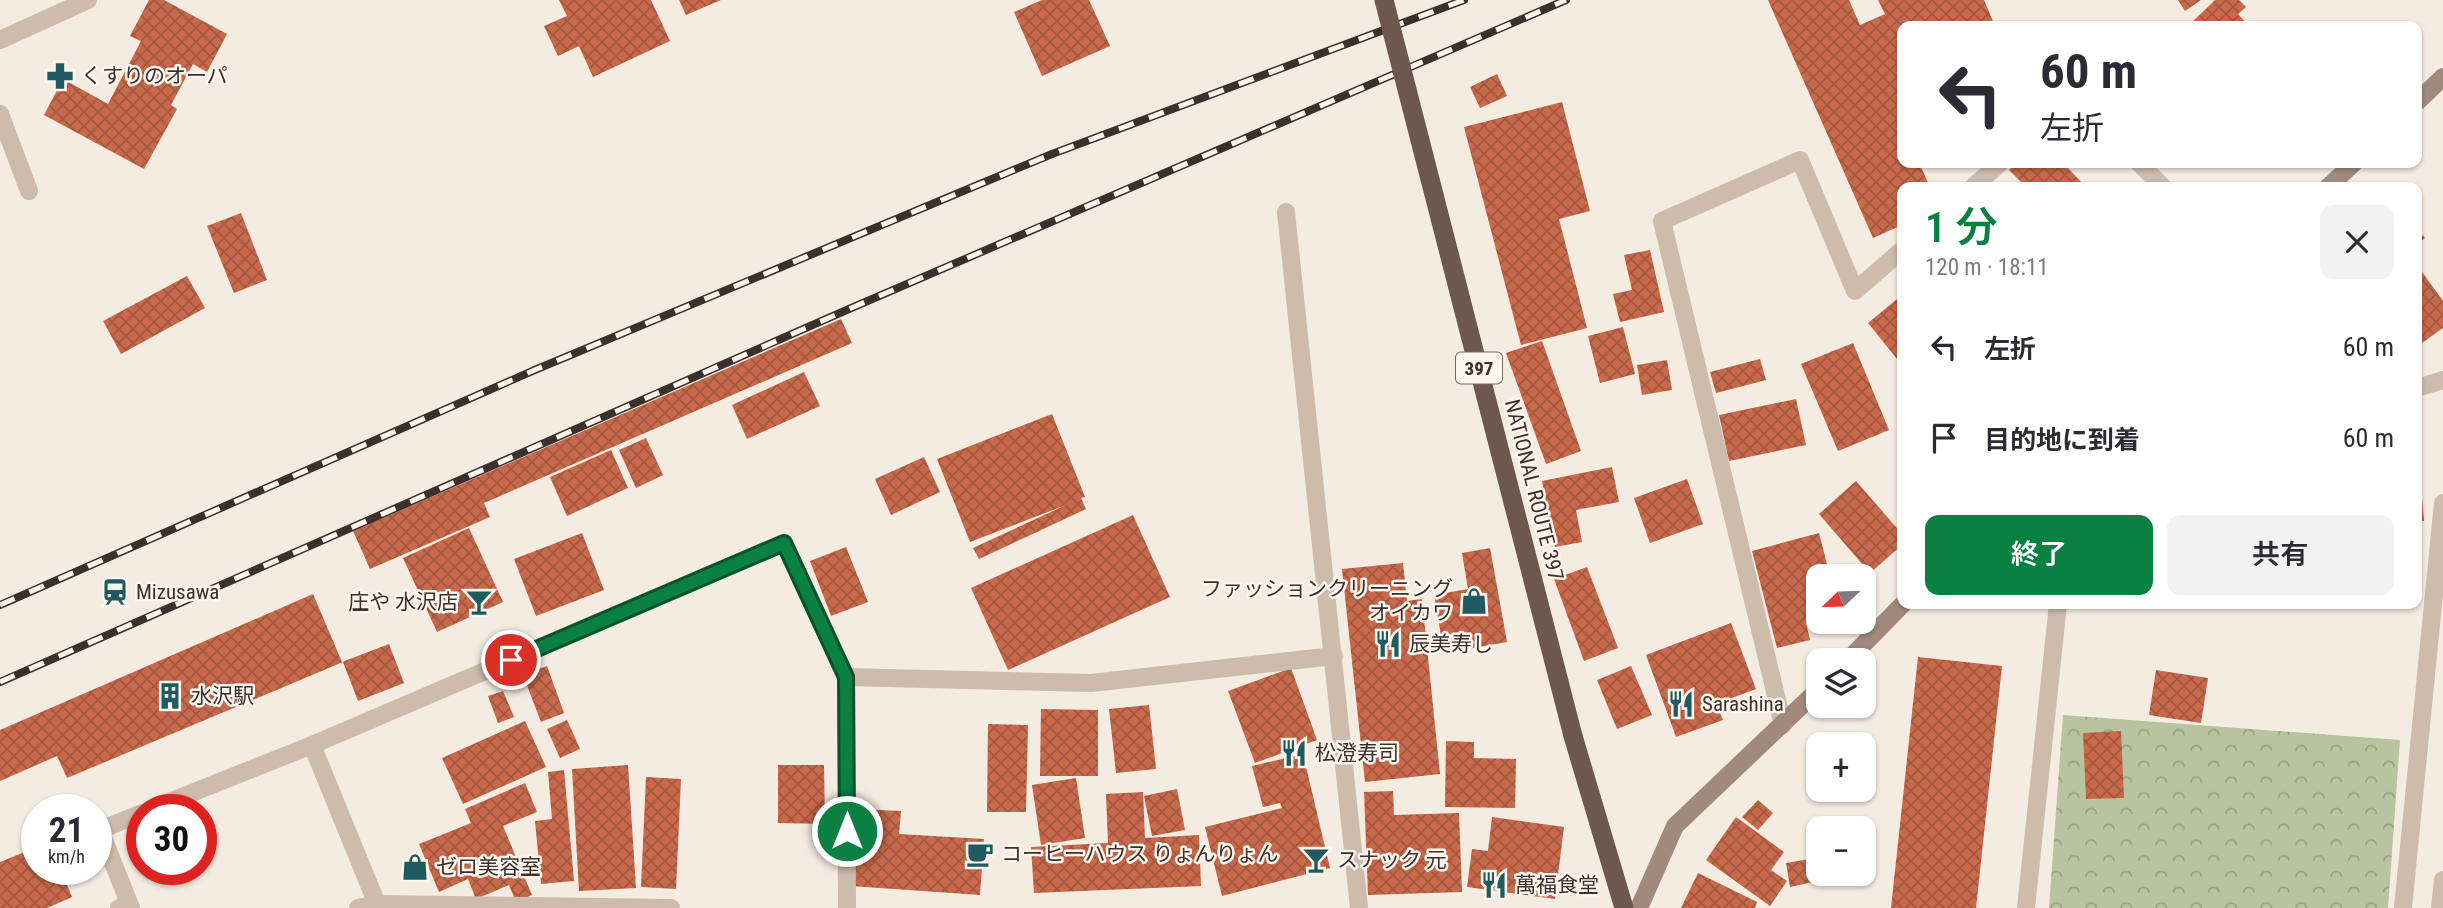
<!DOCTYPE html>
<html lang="ja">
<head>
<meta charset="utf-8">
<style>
  body { margin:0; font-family:"Roboto Condensed","Noto Sans JP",sans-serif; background:#f2f2f3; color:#2b2b33; height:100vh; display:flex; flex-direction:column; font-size:26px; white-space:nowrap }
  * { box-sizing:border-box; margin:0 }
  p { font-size:23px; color:#7c7c81 }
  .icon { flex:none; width:38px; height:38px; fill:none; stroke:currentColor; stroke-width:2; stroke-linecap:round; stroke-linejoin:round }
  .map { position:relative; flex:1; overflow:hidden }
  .panel { position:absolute; left:1897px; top:182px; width:525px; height:427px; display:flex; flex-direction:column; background:#fff; border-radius:14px; box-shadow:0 2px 5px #0004 }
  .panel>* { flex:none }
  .guide { position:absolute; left:1897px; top:21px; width:525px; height:147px; border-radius:14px; box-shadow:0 2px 5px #0004; background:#fff; color:#2b2b33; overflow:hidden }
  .needle { width:46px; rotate:247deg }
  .controls { position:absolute; left:1806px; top:564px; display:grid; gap:14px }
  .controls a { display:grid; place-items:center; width:70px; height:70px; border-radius:14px; background:#fff; box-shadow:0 2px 5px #0004; font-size:35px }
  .speed { position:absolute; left:21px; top:794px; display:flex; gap:14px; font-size:35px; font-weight:700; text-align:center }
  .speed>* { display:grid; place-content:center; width:91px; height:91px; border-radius:50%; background:#fff; box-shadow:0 2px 5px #0004; line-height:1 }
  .speed small { font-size:18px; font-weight:400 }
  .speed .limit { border:10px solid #d22; background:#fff; color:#111 }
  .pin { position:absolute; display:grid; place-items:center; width:60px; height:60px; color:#fff; margin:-30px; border:4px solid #fff; border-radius:50%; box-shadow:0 2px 7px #0007 }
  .me { position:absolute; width:77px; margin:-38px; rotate:0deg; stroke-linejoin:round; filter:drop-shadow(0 0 5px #0008) }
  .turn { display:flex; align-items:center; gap:24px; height:147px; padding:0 28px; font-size:32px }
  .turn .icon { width:91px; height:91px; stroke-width:2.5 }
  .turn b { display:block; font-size:49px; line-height:60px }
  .round { display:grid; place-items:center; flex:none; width:74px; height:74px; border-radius:14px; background:#f2f2f3 }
  .summary { display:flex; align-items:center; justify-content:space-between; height:119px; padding:0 28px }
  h1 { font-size:42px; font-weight:600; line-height:52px; color:#0b8043 }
  .primary-button { display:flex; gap:14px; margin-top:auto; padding:14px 28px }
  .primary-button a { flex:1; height:80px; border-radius:14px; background:#0b8043; color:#fff; font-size:28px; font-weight:600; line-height:80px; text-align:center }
  .primary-button a+a { background:#f2f2f3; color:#2b2b33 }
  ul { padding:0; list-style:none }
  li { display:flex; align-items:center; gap:21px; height:91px; padding:0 28px }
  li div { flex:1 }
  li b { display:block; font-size:26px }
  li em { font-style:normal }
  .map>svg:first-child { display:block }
  .forest { fill:url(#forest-crowns) }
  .building { fill:url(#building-cross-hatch) }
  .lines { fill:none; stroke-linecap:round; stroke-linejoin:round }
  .service { stroke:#cdbbac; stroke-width:18 }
  .minor { stroke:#cdbbac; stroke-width:18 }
  .tertiary { stroke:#cdbbac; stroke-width:18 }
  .secondary { stroke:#a18a7d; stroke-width:18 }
  .trunk { stroke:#6c584f; stroke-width:19 }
  .rail-casing { stroke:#3b302b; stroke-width:8 }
  .rail { stroke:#fbf5ee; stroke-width:5; stroke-dasharray:16; stroke-linecap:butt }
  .trunk-bridge { stroke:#6c584f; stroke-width:19 }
  .route-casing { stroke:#07532c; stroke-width:18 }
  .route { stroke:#0b8043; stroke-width:12 }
  .labels { text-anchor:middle; stroke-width:5; stroke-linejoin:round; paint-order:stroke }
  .shield { fill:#fbf5ee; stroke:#756b66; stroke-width:2 }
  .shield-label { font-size:19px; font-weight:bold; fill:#3b302b }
  .poi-label { font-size:21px; fill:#3b302b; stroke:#fbf5ee; text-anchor:start }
  .street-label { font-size:21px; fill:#3b302b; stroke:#fbf5ee }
</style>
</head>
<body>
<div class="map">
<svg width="2443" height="908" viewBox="0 0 2443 908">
  <defs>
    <pattern id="forest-crowns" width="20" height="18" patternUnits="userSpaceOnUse" patternTransform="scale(1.75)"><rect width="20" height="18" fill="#b8c4a0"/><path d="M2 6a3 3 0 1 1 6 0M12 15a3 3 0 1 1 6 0" fill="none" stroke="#97a083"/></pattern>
    <pattern id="building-cross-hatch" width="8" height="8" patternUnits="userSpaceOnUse" patternTransform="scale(1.75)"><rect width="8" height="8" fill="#c8694b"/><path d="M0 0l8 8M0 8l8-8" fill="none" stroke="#a4573f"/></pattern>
  </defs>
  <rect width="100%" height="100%" fill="#f4ebe1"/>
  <path class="forest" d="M2063,715l337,25 -12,168h-339z"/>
  <g class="building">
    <path d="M149,0h15l63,34 -20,38 -14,-8 -22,41 6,4 -33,60 -100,-54 19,-36 45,25 33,-63 -11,-5z"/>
    <path d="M559,0h92l19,41 -77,36 -14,-31 -21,10 -14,-30 23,-10z"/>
    <path d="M679,0h42l-35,15z"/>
    <path d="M1042,0h47l21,46 -68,30 -28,-64z"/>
    <path d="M1768,0h81l11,25 25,-11 -7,-14h106l11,26h-93v137h24l-6,2 10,22h-28v38l-29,13z"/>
    <path d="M2178,0h23l-16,11z"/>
    <path d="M2215,0h24l7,7 -8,7 11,12h-61z"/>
    <path d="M1497,74l10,22 -27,12 -10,-21z"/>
    <path d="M1562,102l28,109 -31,8 28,109 -66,17 -57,-218z"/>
    <path d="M2017,163h46l23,24h-60l-17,-17z"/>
    <path d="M241,213l26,67 -33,13 -27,-67z"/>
    <path d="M2417,228l8,10 -8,6z"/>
    <path d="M1650,250l14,62 -44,10 -7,-28 19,-4 -8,-35z"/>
    <path d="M2417,265l26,36v27l-21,15 -5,-7z"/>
    <path d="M187,276l18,32 -84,46 -18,-33z"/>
    <path d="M1902,295v70l-34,-42z"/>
    <path d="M841,319l11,24 -368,160 6,14 -120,52 -17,-38z"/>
    <path d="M1623,327l12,47 -35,9 -12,-47z"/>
    <path d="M1542,341l39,110 -35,13 -40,-111z"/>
    <path d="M1853,343l36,87 -51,21 -37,-87z"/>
    <path d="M1760,359l6,21 -50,13 -6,-21z"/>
    <path d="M1667,360l5,30 -30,5 -5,-30z"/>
    <path d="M804,372l16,34 -73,33 -15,-34z"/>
    <path d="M1796,399l10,46 -77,16 -10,-46z"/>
    <path d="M1052,414l33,83 -4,1 5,11 -107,50 -6,-11 93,-43 -96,37 -33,-83z"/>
    <path d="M646,438l17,37 -27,13 -17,-38z"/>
    <path d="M611,450l17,38 -61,28 -17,-39z"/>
    <path d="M924,457l16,35 -49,23 -16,-36z"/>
    <path d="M1612,467l7,35 -43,8 6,32 -27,5 -13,-66z"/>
    <path d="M2417,473h3l4,48h-7z"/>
    <path d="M1687,479l16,45 -53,19 -16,-45z"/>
    <path d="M1856,481l46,53v11l-32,28 -51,-59z"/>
    <path d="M1133,515l37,82 -162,73 -37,-82z"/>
    <path d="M469,528l34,74 -66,30 -34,-74z"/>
    <path d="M582,533l22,57 -68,26 -22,-57z"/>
    <path d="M1819,533l11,43h-12v44l-12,3 4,17 -33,8 -25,-97z"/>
    <path d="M846,547l22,55 -37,14 -21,-55z"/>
    <path d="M1490,548l17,94 -63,11 -10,-58 34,-6 -6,-36z"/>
    <path d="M1403,563l4,38 15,-2 18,175 -75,8 -23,-213z"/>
    <path d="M1587,567l31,81 -34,13 -30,-82z"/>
    <path d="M313,594l29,68 47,-18 15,39 -46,18 -15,-39 -276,116 -10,-22 -57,25v-51z"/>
    <path d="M1731,623l25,66 -40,15 7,16 -47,17 -30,-82z"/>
    <path d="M1918,657l84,9 -26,242h-85z"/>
    <path d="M547,666l17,47 -23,9 -18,-47z"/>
    <path d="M1631,666l21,49 -35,14 -20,-49z"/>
    <path d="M1291,668l26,72 -62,23 -27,-72z"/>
    <path d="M2156,670l52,8 -7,45 -52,-8z"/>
    <path d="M503,691l11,26 -16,6 -10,-27z"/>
    <path d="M1149,705l7,64 -40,4 -7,-64z"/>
    <path d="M1041,709l57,1v66h-58z"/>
    <path d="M567,720l13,29 -20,9 -13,-29z"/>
    <path d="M525,721l21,46 -83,37 -21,-46z"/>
    <path d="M988,724l40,1 -2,87h-39z"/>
    <path d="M2121,731l3,67 -38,1 -3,-66z"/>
    <path d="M1446,741l28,1v16l42,1 -1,49 -70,-1z"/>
    <path d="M1303,754l27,114 -108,28 -17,-69 77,-19 -2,-5 -17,4 -11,-41z"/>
    <path d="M628,765l8,123 -57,3 -7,-122z"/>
    <path d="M778,765h46l1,59 -47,-1z"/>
    <path d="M564,770l10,111 -33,3 -6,-63 17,-2 -4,-47z"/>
    <path d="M646,777l35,2 -5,110 -35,-2z"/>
    <path d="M1076,778l9,60 -44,7 -9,-60z"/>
    <path d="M525,783l12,29 -34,14 29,69 -16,7 -7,-17 -33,14 -8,-20 -29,13 -20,-48 52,-21 -6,-14z"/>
    <path d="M1177,789l8,41 -33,6 -8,-40z"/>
    <path d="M1393,791l1,24 65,-2 3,79 -94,3 -4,-103z"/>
    <path d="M1143,792l2,46 54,-3 2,51 -167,7 -3,-46 77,-4 -2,-49z"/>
    <path d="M1758,800l15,13 -15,17 -16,-13z"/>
    <path d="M857,809l44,2 -2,23 85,5 -4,56 -129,-9z"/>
    <path d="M1492,817l72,10 -9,72 -88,-12 5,-38 16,2z"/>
    <path d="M1736,817l48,35 -13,18 16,11 -17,25 -64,-46z"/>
    <path d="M37,847v23h24l11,27 -25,11h-47v-46z"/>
    <path d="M1809,859l4,23 -23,5 -4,-24z"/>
    <path d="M1698,873l59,29 -2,6h-74z"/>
  </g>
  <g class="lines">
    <g class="service">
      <path d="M149,810l163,-65 65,159"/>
      <path d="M131,908l-31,-78 42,-17"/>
    </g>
    <g class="minor">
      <path d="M2139,163l24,24"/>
      <path d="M1973,187l27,-24"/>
      <path d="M1286,212l73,696"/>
      <path d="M2417,388l26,-8"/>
      <path d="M846,677l245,6 243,-27"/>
      <path d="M1783,725l-121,-504 138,-61 55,131 47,-41"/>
      <path d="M312,745l472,-202 62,134 1,231"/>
      <path d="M119,908l10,-4"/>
      <path d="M2026,908l32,-304"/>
      <path d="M2403,908l40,-405"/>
      <path d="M2440,908l3,-28"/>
    </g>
    <g class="tertiary">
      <path d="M0,40l88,-40"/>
      <path d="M0,114l29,77"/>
      <path d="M358,908l19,-4 294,4"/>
    </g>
    <g class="secondary">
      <path d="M2417,102l26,-25"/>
      <path d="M2328,187l26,-24"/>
      <path d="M1848,660l55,-56"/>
      <path d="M1639,908l36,-82 143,-136"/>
    </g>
    <path class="trunk" d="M1573,736l51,172"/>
    <defs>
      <g id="rail">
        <path d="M0,605l537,-236 515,-215 412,-154"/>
        <path d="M0,682l849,-373 717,-309"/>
      </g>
    </defs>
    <use href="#rail" class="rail-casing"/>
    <use href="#rail" class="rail"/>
    <path class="trunk-bridge" d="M1384,0l189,736"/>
  </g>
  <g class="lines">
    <defs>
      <path id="route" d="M511,660l273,-117 62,134 1,154"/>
    </defs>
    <use href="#route" class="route-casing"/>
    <use href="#route" class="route"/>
  </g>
  <defs>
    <symbol id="pharmacy-bare" viewBox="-9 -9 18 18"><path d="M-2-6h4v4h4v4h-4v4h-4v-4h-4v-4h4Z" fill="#1f5a5e" stroke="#fbf5ee" stroke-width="2.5" paint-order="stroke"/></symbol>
    <symbol id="station-bare" viewBox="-9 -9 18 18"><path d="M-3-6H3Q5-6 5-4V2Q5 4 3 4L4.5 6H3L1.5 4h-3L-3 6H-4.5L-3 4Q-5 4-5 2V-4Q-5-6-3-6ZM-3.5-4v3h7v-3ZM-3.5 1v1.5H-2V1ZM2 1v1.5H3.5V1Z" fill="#1f5a5e" stroke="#fbf5ee" stroke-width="2.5" paint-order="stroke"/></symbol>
    <symbol id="shop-bare" viewBox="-9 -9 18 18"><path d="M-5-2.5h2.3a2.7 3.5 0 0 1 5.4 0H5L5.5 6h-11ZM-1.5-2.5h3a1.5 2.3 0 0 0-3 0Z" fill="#1f5a5e" stroke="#fbf5ee" stroke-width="2.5" paint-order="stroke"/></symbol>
    <symbol id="bar-bare" viewBox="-9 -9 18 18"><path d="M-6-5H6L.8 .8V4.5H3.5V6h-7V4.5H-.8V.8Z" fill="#1f5a5e" stroke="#fbf5ee" stroke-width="2.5" paint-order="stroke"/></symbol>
    <symbol id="restaurant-bare" viewBox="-9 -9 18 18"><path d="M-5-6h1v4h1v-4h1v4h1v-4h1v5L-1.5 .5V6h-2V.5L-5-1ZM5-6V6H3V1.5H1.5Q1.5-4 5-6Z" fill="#1f5a5e" stroke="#fbf5ee" stroke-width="2.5" paint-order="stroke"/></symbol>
    <symbol id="building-bare" viewBox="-9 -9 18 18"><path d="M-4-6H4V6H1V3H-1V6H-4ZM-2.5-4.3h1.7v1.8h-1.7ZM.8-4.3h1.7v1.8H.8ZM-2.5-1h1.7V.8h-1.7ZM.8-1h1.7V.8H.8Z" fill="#1f5a5e" stroke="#fbf5ee" stroke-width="2.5" paint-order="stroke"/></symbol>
    <symbol id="cafe-bare" viewBox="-9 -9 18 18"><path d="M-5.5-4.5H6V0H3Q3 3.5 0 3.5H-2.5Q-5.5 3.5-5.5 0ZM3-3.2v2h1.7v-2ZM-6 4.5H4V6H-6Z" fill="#1f5a5e" stroke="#fbf5ee" stroke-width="2.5" paint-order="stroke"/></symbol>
  </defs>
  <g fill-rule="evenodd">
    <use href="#pharmacy-bare" x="41" y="57" width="38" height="38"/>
    <use href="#station-bare" x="96" y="573" width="38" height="38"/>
    <use href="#shop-bare" x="1455" y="582" width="38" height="38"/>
    <use href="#bar-bare" x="460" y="583" width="38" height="38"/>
    <use href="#restaurant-bare" x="1369" y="625" width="38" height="38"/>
    <use href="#building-bare" x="151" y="677" width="38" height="38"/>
    <use href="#restaurant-bare" x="1662" y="685" width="38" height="38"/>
    <use href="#restaurant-bare" x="1275" y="734" width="38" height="38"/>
    <use href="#cafe-bare" x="961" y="835" width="38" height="38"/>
    <use href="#bar-bare" x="1297" y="841" width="38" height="38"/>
    <use href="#shop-bare" x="396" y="848" width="38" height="38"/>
    <use href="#restaurant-bare" x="1475" y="866" width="38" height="38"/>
  </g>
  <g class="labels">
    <rect class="shield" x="1456" y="352.5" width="46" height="31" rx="5"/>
    <g class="shield-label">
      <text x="1479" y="375">397</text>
    </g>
    <g class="poi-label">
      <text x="81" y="83">くすりのオーパ</text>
      <text x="1453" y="596" text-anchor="end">ファッションクリーニング<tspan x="1453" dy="24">オイカワ</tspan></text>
      <text x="136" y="599">Mizusawa</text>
      <text x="458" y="609" text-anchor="end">庄や 水沢店</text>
      <text x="1409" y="651">辰美寿し</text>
      <text x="191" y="703">水沢駅</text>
      <text x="1702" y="711">Sarashina</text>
      <text x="1315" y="760">松澄寿司</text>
      <text x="1001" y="861">コーヒーハウス りょんりょん</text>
      <text x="1337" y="867">スナック 元</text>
      <text x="436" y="874">ゼロ美容室</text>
      <text x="1515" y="892">萬福食堂</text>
    </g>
    <g class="street-label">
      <text transform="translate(1534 490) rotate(76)" y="7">NATIONAL ROUTE 397</text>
    </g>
  </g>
</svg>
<div class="controls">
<a><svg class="needle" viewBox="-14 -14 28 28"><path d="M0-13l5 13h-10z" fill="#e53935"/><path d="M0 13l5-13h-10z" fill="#7c7c81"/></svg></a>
<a><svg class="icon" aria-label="layers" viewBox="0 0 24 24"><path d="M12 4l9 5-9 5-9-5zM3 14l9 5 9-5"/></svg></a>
<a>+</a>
<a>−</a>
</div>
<div class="speed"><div>21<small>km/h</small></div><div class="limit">30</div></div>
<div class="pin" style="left:511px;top:660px;background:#d93025"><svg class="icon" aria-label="arrive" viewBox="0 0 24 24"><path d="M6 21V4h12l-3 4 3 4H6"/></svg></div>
<svg class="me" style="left:847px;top:831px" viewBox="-20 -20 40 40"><circle r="17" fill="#0b8043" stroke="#fff" stroke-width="3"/><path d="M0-11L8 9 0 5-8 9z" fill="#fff"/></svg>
<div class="guide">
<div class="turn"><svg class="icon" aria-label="left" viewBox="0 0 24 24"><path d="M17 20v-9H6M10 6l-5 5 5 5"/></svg><div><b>60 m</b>左折</div></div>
</div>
<section class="panel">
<div class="summary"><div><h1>1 分</h1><p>120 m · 18:11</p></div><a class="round"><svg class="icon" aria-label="close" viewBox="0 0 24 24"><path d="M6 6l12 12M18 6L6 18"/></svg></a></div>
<ul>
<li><svg class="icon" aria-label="left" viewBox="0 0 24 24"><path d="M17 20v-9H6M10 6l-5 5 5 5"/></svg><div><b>左折</b></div><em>60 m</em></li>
<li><svg class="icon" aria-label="arrive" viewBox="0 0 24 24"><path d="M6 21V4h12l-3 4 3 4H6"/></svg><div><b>目的地に到着</b></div><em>60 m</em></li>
</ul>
<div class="primary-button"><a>終了</a><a>共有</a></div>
</section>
</div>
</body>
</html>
